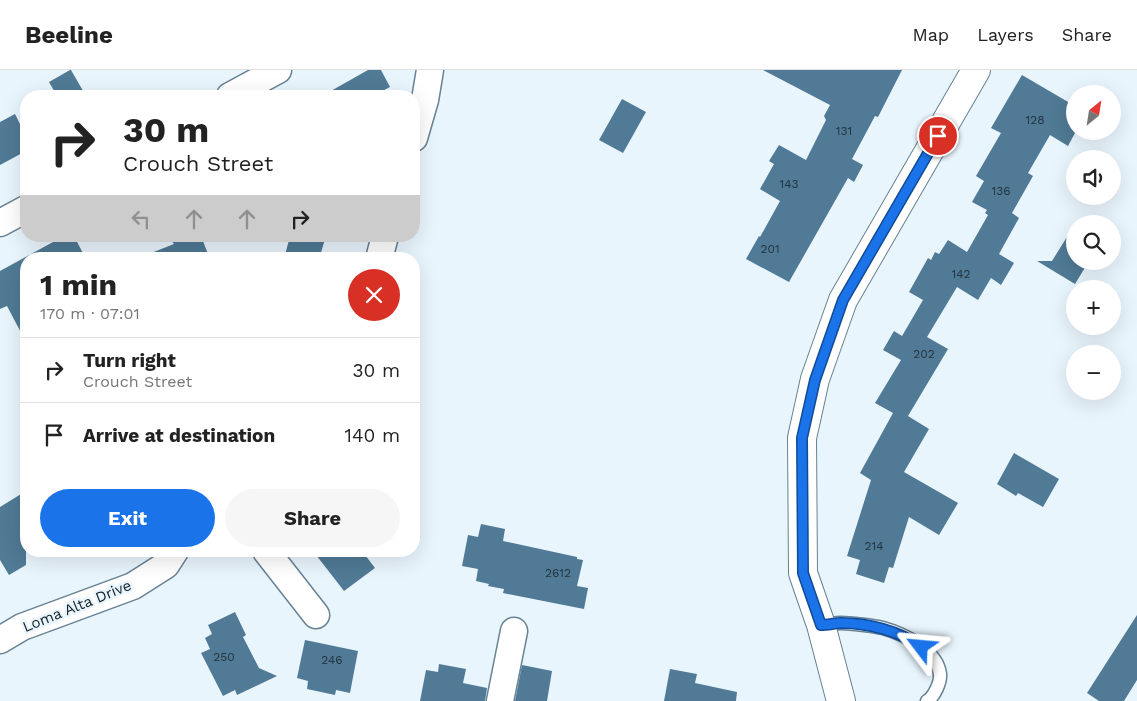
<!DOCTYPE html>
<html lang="en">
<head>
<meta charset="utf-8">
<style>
  body { margin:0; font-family:"Work Sans",sans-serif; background:#f6f6f6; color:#222; height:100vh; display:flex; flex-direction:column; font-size:19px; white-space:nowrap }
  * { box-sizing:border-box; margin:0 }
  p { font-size:16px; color:#767676 }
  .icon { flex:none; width:28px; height:28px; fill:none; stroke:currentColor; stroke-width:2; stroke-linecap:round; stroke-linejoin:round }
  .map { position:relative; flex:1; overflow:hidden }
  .details { position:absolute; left:20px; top:182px; width:400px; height:305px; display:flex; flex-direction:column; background:#fff; border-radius:20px; box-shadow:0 5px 20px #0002 }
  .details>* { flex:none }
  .top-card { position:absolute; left:20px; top:20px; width:400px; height:152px; border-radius:20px; box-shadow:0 5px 20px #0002; background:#fff; color:#222; overflow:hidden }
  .needle { width:32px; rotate:30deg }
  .tools { position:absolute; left:1066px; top:15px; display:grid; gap:10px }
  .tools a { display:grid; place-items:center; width:55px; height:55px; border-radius:50%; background:#fff; box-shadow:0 5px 20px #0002; font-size:25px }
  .pin { position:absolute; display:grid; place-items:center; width:42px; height:42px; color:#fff; margin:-21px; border:2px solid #fff; border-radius:50%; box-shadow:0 1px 5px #0007 }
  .me { position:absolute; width:55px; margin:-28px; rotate:299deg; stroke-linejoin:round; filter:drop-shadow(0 0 4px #0008) }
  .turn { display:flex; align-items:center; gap:18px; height:105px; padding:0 20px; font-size:22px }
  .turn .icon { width:65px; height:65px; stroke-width:2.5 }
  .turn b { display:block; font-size:35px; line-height:42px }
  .lanes { display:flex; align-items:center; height:48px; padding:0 20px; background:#0003; justify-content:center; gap:25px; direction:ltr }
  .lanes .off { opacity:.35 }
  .round { display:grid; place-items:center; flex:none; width:52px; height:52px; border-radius:26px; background:#f6f6f6 }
  .summary { display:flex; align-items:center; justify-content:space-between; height:85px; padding:0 20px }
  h1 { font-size:30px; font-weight:700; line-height:38px }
  .cta { display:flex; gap:10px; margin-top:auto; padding:10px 20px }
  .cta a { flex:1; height:58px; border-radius:30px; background:#1a73e8; color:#fff; font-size:20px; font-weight:700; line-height:58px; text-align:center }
  .cta a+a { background:#f6f6f6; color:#222 }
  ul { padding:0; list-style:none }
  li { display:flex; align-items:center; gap:15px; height:65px; padding:0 20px; border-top:1px solid #e0e0e0 }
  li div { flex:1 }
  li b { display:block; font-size:19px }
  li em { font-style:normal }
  header { display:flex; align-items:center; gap:30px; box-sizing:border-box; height:70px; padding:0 25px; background:#fff; border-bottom:1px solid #e0e0e0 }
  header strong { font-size:24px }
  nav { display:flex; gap:28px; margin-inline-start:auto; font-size:18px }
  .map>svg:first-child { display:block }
  .building { fill:#507a95 }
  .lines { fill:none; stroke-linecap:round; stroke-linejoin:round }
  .lane-casing { stroke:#668294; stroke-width:15 }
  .street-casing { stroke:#668294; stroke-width:29 }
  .secondary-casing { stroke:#668294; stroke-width:30 }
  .lane { stroke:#fff; stroke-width:12 }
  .street { stroke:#fff; stroke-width:26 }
  .secondary { stroke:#fff; stroke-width:28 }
  .route-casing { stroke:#114b97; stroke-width:12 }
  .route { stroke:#1a73e8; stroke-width:9 }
  .labels { text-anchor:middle; stroke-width:5; stroke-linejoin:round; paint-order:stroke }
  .number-label { font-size:12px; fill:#223440 }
  .street-label { font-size:15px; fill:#121d24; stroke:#e9f5fd }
</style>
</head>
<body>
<header>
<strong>Beeline</strong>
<nav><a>Map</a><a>Layers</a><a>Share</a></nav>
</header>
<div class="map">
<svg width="1137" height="631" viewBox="0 0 1137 631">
  <rect width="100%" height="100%" fill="#e9f5fd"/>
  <g class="building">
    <path d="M70,0h1l15,26h-29l-8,-14z"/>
    <path d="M368,0h13l9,17 -17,9h-51z"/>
    <path d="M763,0h139l-24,47 -3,-1 -23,43 11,6 -9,17 -6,-4 -59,104 -43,-23 13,-23 1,1 20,-36 -20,-12 14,-25 -5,-3 10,-16 27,15 20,-40 -2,-4 6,-11z"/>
    <path d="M1022,5l53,31v27l-7,13 -18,-11 -22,38 5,3 -21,37 7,5 -20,36 15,9 -13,22 -10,-7 -13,22 -21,-13 -30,50 21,12 -40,67 21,13 -25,43 54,31 -19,32 -30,-18 -16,51 -4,-1 -5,16 -28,-9 4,-14 -13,-4 24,-76 -11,-7 33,-60 -18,-10 26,-43 -18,-10 11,-19 8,5 21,-36 -14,-8 19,-34 3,2 4,-8 4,2 9,-14 19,12 21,-37 -3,-2 2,-3 -15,-8 12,-21 -8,-5 25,-43 -10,-5z"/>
    <path d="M622,29l24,13 -23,41 -24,-13z"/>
    <path d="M15,44l11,22v15l-26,14v-43z"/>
    <path d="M1075,154v37h14l-14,23 -38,-23h15z"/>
    <path d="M64,166h10l12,23h-60v83l-19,-36 -7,3v-38z"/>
    <path d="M168,166h33l9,23h-69v-2l33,-13z"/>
    <path d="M290,166h36l-7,23h-35z"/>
    <path d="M1014,383l45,26 -16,28 -25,-14 -2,3 -19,-12z"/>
    <path d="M26,421v74l-17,10 -9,-15v-53z"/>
    <path d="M481,454l24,5 -2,12 74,16v2l6,1 -6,26 11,2 -4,21 -81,-16 1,-4 -16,-3 1,-2 -13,-3 2,-12 -16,-3 6,-31 10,2z"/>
    <path d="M313,481h49l13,17 -31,23z"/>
    <path d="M235,542l11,23 -3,2 16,31 18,8 -40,19 -2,-5 -12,6 -22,-43 9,-4 -5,-11 7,-4 -4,-9z"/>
    <path d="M1137,545v65l-13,21h-25l-12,-8z"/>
    <path d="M305,570l53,11 -8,42 -14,-3 -1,5 -28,-6 1,-8 -11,-3z"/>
    <path d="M439,594l27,5 -3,14 24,5 -2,13h-65l6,-31 12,2z"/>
    <path d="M522,595l30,6 -5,30h-32z"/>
    <path d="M670,599l27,5 -2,9 42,9 -1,9h-72z"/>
  </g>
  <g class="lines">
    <defs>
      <path id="lane" d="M821,555c7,0 13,-2 20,-2 9,0 33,3 42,5 21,6 54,22 57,46 1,8 -6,23 -13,27"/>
      <g id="street">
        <path d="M230,26l48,-26"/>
        <path d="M414,68l11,-38 5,-30"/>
        <path d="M0,153l26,-14"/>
        <path d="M379,189l6,-23"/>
        <path d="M266,481l50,64"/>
        <path d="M0,570l22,-13 111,-41 33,-21 9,-14"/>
        <path d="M500,631l14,-70"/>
      </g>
      <path id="secondary" d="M841,631l-20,-76 -18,-52 -1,-135 13,-59 28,-79 133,-230"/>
    </defs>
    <use href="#lane" class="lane-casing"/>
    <use href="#street" class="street-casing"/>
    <use href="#secondary" class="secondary-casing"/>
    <use href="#lane" class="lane"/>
    <use href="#street" class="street"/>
    <use href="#secondary" class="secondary"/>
  </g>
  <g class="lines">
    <defs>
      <path id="route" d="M921,577c-21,-16 -53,-24 -80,-24 -6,0 -13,2 -20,2l-18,-52 -1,-135 13,-58 28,-80 95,-164"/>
    </defs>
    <use href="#route" class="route-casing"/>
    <use href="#route" class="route"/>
  </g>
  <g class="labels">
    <g class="number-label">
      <text x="1035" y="54">128</text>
      <text x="844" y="65">131</text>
      <text x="789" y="118">143</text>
      <text x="1001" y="125">136</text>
      <text x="770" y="183">201</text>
      <text x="961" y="208">142</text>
      <text x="924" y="288">202</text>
      <text x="874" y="480">214</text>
      <text x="558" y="507">2612</text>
      <text x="224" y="591">250</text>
      <text x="332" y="594">246</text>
    </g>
    <g class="street-label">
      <text transform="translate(77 536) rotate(-22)" y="5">Loma Alta Drive</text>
    </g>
  </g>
</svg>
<div class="tools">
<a><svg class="needle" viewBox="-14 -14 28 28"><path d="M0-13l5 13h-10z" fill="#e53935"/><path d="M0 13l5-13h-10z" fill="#767676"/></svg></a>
<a><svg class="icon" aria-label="sound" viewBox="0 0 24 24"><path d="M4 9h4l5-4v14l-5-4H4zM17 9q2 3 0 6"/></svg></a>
<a><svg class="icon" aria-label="search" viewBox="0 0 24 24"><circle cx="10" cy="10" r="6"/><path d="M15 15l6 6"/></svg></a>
<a>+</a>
<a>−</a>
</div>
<div class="pin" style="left:938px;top:66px;background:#d93025"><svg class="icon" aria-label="arrive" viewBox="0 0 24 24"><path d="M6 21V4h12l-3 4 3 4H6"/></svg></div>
<svg class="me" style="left:921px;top:577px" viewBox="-20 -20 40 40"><path d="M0-17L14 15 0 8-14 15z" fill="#1a73e8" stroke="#fff" stroke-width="4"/></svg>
<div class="top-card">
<div class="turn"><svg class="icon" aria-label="right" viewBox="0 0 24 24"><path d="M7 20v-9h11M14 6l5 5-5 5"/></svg><div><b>30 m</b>Crouch Street</div></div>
<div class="lanes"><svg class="icon off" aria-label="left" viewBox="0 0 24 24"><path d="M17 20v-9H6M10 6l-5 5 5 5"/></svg><svg class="icon off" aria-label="ahead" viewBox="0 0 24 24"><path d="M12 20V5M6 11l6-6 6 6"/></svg><svg class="icon off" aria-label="ahead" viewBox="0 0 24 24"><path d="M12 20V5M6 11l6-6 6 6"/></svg><svg class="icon" aria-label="right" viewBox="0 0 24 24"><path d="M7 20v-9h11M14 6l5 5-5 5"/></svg></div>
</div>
<section class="details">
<div class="summary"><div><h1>1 min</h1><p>170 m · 07:01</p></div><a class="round" style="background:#d93025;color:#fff"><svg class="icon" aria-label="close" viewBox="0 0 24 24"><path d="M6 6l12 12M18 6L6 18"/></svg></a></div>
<ul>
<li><svg class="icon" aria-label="right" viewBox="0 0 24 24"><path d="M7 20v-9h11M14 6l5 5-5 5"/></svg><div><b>Turn right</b><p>Crouch Street</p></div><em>30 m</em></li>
<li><svg class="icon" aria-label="arrive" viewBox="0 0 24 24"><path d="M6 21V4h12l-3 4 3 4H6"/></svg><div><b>Arrive at destination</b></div><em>140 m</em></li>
</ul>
<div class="cta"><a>Exit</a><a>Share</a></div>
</section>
</div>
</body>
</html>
